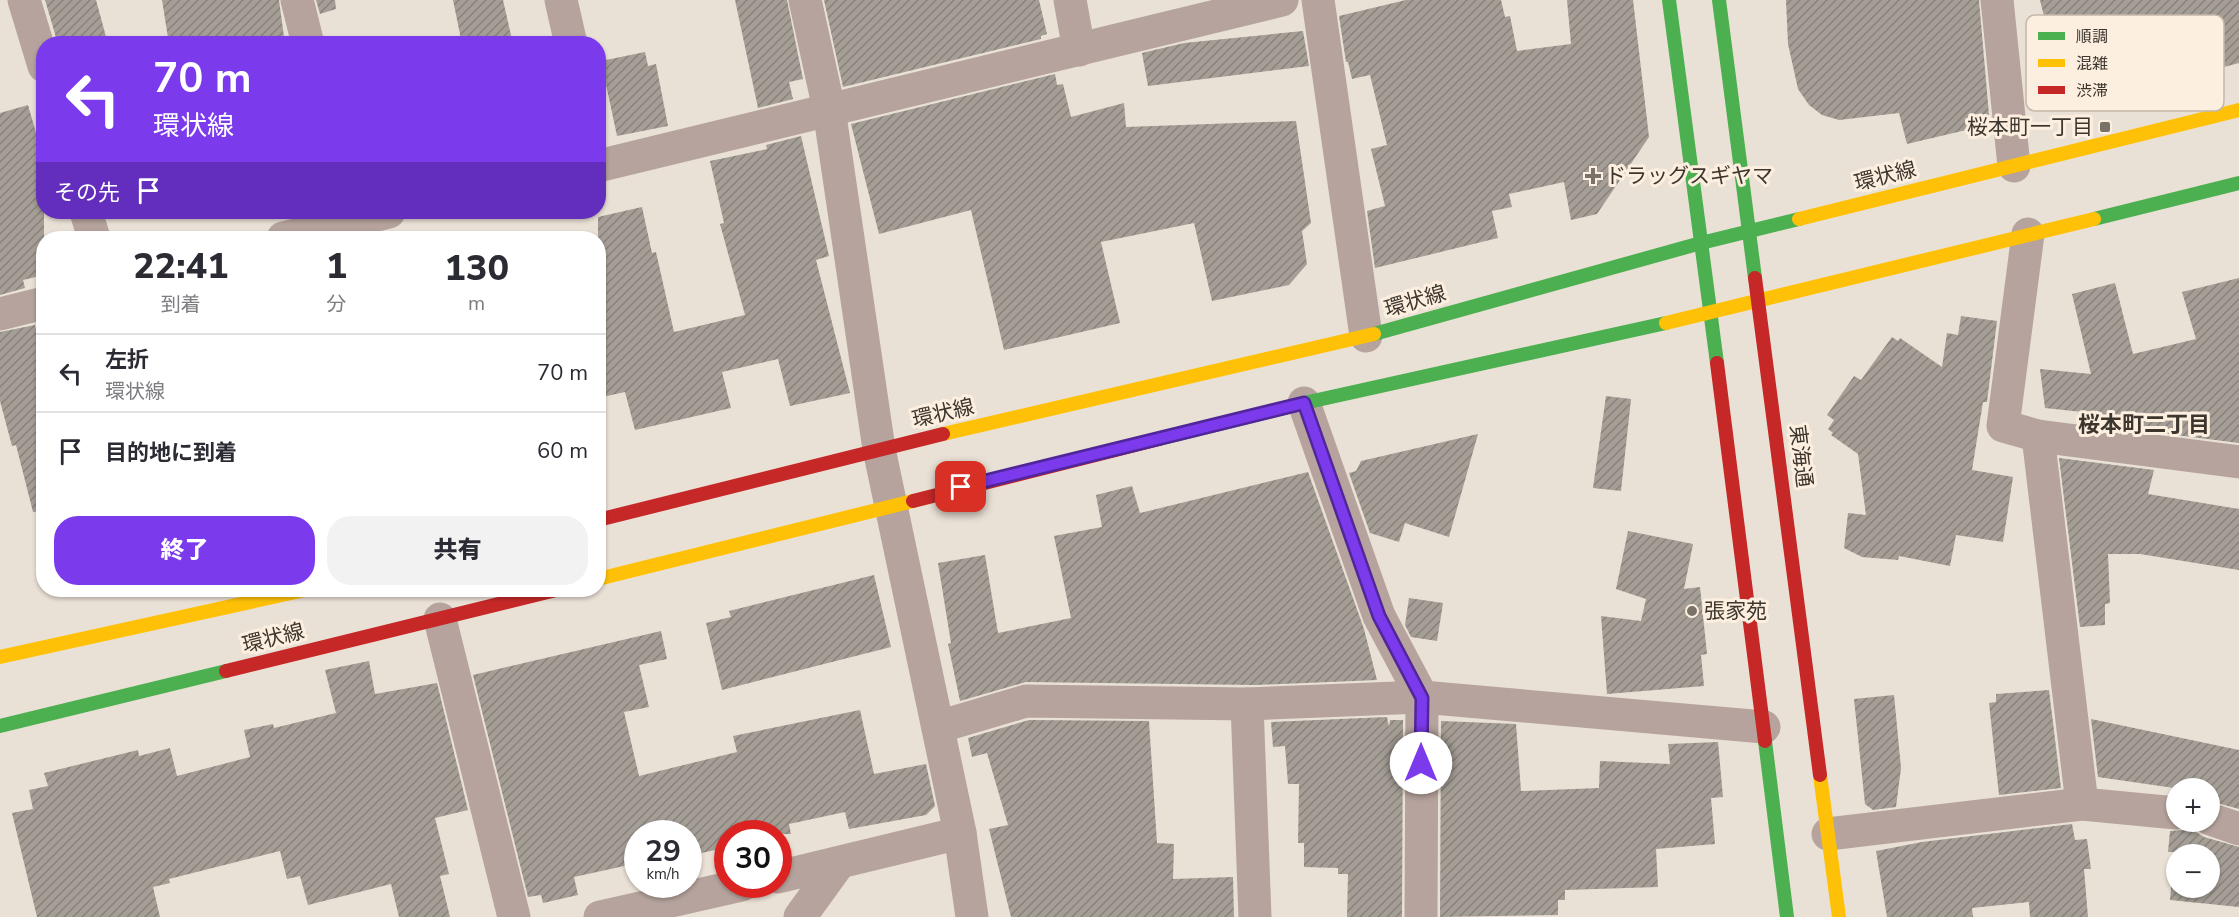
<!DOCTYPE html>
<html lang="ja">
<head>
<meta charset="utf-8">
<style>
  body { margin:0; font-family:"Nunito Sans","Noto Sans JP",sans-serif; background:#f2f2f3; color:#2b2b33; height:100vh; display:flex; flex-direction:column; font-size:22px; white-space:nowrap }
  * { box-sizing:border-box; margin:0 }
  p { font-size:20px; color:#7c7c81 }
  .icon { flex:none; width:33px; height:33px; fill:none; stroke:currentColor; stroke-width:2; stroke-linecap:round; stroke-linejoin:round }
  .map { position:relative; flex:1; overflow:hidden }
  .side { position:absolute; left:36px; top:231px; width:570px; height:366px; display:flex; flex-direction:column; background:#fff; border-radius:24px; box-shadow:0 2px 4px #0004 }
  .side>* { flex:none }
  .hud { position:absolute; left:36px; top:36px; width:570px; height:183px; border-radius:24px; box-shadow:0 2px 4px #0004; background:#7c3aed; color:#fff; overflow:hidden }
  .tools { position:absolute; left:2166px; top:778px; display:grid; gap:12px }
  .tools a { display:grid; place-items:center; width:54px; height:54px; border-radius:50%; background:#fff; box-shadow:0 2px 4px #0004; font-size:30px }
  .speed { position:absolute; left:624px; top:820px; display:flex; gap:12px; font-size:30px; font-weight:700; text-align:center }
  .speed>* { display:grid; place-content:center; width:78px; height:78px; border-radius:50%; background:#fff; box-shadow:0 2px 4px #0004; line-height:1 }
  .speed small { font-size:15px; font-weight:400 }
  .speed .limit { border:9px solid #d22; background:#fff; color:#111 }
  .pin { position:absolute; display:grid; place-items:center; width:51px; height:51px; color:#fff; margin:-26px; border-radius:12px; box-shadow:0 3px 9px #0006 }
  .me { position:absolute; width:66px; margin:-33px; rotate:0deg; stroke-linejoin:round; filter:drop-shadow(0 0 4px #0008) }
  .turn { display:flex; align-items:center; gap:21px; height:126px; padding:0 18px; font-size:27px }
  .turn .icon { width:78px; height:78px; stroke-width:2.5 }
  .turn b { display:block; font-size:42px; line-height:51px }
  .then { display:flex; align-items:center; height:57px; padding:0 18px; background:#0003; gap:12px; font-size:22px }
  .eta { display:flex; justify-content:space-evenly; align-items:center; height:102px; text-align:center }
  .eta b { font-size:36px; font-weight:800; line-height:42px }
  .primary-button { display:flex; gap:12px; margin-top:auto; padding:12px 18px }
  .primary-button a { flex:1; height:69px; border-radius:24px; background:#7c3aed; color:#fff; font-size:24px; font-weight:800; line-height:69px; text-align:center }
  .primary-button a+a { background:#f2f2f3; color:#2b2b33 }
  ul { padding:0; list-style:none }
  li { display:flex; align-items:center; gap:18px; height:78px; padding:0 18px; border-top:2px solid #e1e1e2 }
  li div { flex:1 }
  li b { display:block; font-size:22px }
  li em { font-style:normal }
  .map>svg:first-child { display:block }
  .building { fill:url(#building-hatch); fill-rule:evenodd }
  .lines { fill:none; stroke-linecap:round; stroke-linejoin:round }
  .street { stroke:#b6a39d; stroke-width:33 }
  .fast { stroke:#4caf50; stroke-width:14 }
  .slow { stroke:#ffc107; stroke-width:14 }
  .jam { stroke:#c62828; stroke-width:14 }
  .route-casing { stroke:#51269a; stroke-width:15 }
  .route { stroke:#7c3aed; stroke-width:10 }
  .poi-dot { fill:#797269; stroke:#fdefdf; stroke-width:2 }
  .labels { text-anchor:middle; stroke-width:6; stroke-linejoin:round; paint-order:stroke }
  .poi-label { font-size:21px; fill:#3c362e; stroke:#fdefdf; text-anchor:start }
  .street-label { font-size:21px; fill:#3c362e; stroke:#fdefdf }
  .neighbourhood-label { font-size:22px; font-weight:bold; fill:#3c362e; stroke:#fdefdf }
  .key { fill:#fdefdf; stroke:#c3b8aa; stroke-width:1.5 }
  .key-label { font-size:16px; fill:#3c362e }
</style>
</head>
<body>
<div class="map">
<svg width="2239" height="917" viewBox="0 0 2239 917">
  <defs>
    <pattern id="building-hatch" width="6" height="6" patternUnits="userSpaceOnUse" patternTransform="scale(1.5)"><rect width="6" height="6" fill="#a59e96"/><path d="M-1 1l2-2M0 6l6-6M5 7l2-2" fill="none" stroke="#88827b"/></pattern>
  </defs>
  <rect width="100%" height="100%" fill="#eae1d6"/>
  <g class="building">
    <path d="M45,0h51l12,44h-50z"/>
    <path d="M162,0h117l6,44h-116z"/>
    <path d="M316,0h19l1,9 -16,5z"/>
    <path d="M453,0h50l10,44h-51z"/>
    <path d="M735,0h52l16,79 -14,3 4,17 -35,9z"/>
    <path d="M824,0h215l8,34 -6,2v3l-198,48z"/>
    <path d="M1406,0h95l4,17 5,-1 7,35 54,-7 -4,-44h66l16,137 -52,77 -26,6 -7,-38 -55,12 3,13 -20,4 6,27 -123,30 -8,-57 18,-5 -14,-57 16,-4 -17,-70 -18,4 -4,-17h-2l-7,-46z"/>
    <path d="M1786,0h193l10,115 -6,11 -76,18 -8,-31 -60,7 -17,-5 -13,-10 -11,-16 -10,-45z"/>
    <path d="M2040,0h199v63l-173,46 -5,-24 -21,5 -7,-27 21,-6z"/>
    <path d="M1303,31l6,35 -161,20 -6,-33 42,-10z"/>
    <path d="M645,52l3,14 8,-2 12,62 -51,10 -16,-75z"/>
    <path d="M1055,74l2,11 6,-1 8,33 53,-14 2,24 170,-6 15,102 -9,8 5,33 -18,21 -77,16 -18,-78 -93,19 19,81 -116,27 -33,-140 -92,24 -28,-110z"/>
    <path d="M28,105l16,55v115l-21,5 2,8 -25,7v-182z"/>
    <path d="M801,136l28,120 -13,4 34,133 -60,13 -12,-47 -56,13 9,36 -96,22 -10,-38 -27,6v-181l44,-10 10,46 4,-1 18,80 71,-17 -25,-91 4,-1 -14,-62 57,-12 -1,-4z"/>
    <path d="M2239,278v165l-150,-19 12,-10 -56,-6 -5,-39 51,5 -19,-80 43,-11 18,71 63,-15 -14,-47z"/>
    <path d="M1961,316l36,5 -10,81h-4l-11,68 41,7 -10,65 -47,-7 -6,31 -51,-10 -1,4 -36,-3 -18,-9 4,-35 18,2 -8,-61 -27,-19 2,-2 -5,-4 6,-9 -7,-5 27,-39 7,4 31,-43 6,4 2,-3 42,29 5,-34 11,2z"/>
    <path d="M35,325l4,18 5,-1v169l-11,1 -17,-67 -4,1 -12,-45v-69z"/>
    <path d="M1606,396l25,3 -10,92 -28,-3z"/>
    <path d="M1478,434l-29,103 -44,-14 -6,19 -29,-9 -21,-60 7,-2 5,-10z"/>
    <path d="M2059,458l95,12 -6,24 91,15v61l-99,-16h-32l2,49 -5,1v21l-25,2z"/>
    <path d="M1308,472l56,157 13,51 -121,5 -230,-3 -66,19 -12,-57 3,-1 -13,-80 47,-8 13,78 73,-15 -17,-82 48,-9 -6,-32 36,-9 8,27z"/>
    <path d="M1628,531l65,13 -9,45 16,-2 7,67 -6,1 3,31 -97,8 -6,-78 40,5 5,-22 -30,-10z"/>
    <path d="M874,575l17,72 -169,43 -16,-67 25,-6 -2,-6z"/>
    <path d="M1409,598l34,5 -6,38 -26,-4 -6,-12z"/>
    <path d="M661,631l6,28 -28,6 10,42 -25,5 15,64 98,-24 -4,-16 127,-26 14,64 52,-10 9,42 -9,9 -77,14 -4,-17 -56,12 2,10h-63v13l-35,8 -5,-21h-50v29l-64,14 4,18 -35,8 -2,-8 -13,2 -55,-222z"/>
    <path d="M369,661l6,33 62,-11 31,127 -33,8 14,56 -9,2 10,41h-51l-8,-33 -83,21 -8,-29 -13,3 -7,-28 -111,28 1,4 -17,4 7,30h-123l-25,-104 21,-4 -4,-19 19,-4 -4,-13 94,-23 1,6 31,-8 7,28 73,-19 -6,-27 29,-6 1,4 62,-15 -11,-43z"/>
    <path d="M2049,690l12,98 -62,7 -10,-92 7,-1v-8z"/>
    <path d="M1894,695l7,73 -5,39 -23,3 -8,-6 -11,-105z"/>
    <path d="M1387,717l2,10 1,-7h13l-1,197h-55l1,-43h-10v-6l-34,-1v-24h-6l1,-59h-11l-3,-38 -12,1 -2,-25z"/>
    <path d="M2091,719l148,31v59l-29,-8v-12h-34v5h-2v-6l-76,-11z"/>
    <path d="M1029,720l120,1 8,122 17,1 -1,35 60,-2 1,40h-223l-22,-88 19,-4 -21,-72 -15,4 -4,-19z"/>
    <path d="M1441,721l75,3 5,67 78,-3 1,-27 70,3 -2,-20 50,-2 5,55 -12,1 4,46 -59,5 2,38 -93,3v10h-7v15l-118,2z"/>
    <path d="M2192,823l4,9 8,5 35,10v60l-69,-7 4,-48h-6l2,-21 13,-1zM2176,855h34v33h-34z"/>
    <path d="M2072,824l3,16 12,-1 4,30h-7l4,48h-58l-1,-15 -57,6 1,9h-86l-11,-66 46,-9z"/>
  </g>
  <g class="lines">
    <g class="street">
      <path d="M24,0l20,66"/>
      <path d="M297,0l11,44"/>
      <path d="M561,0l10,44"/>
      <path d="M805,0l24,109 50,340 81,384 12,84"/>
      <path d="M1070,0l9,50"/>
      <path d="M1318,0l48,336"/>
      <path d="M1997,0l17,166"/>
      <path d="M598,166l684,-166"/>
      <path d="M86,212l8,26"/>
      <path d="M2028,234l-25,192 35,10 201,26"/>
      <path d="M283,238l106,-26"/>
      <path d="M0,314l44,-11"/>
      <path d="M1304,403l75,213 43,81 -1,220"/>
      <path d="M2038,436l44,368"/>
      <path d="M440,619l74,298"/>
      <path d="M1247,704l8,213"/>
      <path d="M938,727l88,-26 221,3 175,-7 342,30"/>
      <path d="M2210,819l29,10"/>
      <path d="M1828,834l254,-30 94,9"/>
      <path d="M778,877l182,-44"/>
      <path d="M600,917l142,-32"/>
      <path d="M800,917l39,-54"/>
    </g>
    <g class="fast">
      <path d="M1669,0l48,363"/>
      <path d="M1719,0l36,278"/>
      <path d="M2094,219l145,-36"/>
      <path d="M1374,334l327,-91 98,-24"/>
      <path d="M1159,439l145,-36 362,-80"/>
      <path d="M0,726l226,-55"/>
      <path d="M1765,741l22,176"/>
    </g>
    <g class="slow">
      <path d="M1799,219l440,-109"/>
      <path d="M1666,323l428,-104"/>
      <path d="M943,434l431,-100"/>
      <path d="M598,579l315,-78"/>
      <path d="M0,657l305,-67"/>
      <path d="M1820,775l19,142"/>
    </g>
    <g class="jam">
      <path d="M1755,278l65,497"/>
      <path d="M1717,363l48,378"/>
      <path d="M913,501l246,-62"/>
      <path d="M598,520l345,-86"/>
      <path d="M226,671l330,-81"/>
    </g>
  </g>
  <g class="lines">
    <defs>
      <path id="route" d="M961,487l343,-84 75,213 43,82 -1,65"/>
    </defs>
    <use href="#route" class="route-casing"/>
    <use href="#route" class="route"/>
  </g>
  <g class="poi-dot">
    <rect x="2099" y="121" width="12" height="12" rx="3"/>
    <path d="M1590 167h6v6h6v6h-6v6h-6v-6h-6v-6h6z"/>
    <circle cx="1692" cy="611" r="6"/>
  </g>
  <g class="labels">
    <g class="poi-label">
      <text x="2093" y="134" text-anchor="end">桜本町一丁目</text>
      <text x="1605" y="183">ドラッグスギヤマ</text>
      <text x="1704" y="618">張家苑</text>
    </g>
    <g class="street-label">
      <text transform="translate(1885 176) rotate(-14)" y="7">環状線</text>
      <text transform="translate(1415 301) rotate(-16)" y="7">環状線</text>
      <text transform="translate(943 413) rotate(-13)" y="7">環状線</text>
      <text transform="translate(1801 456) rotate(83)" y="7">東海通</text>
      <text transform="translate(273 638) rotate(-14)" y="7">環状線</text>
    </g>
    <g class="neighbourhood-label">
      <text x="2144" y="432">桜本町二丁目</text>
    </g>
  </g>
  <rect x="2026" y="15" width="198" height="96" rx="9" class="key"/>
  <rect x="2038" y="32" width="27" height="8" fill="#4caf50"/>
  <rect x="2038" y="59" width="27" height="8" fill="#ffc107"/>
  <rect x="2038" y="86" width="27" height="8" fill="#c62828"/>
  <g class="key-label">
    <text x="2076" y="42">順調</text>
    <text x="2076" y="69">混雑</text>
    <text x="2076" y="96">渋滞</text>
  </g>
</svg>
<div class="tools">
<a>+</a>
<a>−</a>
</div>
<div class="speed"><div>29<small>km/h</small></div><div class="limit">30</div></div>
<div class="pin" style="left:961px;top:487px;background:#d93025"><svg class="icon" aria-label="arrive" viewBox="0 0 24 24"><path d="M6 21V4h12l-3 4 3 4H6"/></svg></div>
<svg class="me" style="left:1421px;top:763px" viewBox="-20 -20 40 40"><circle r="19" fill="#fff"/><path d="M0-13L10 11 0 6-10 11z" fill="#7c3aed"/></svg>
<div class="hud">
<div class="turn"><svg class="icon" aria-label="left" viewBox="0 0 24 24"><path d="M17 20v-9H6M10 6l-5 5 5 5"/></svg><div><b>70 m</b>環状線</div></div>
<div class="then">その先<svg class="icon" aria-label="arrive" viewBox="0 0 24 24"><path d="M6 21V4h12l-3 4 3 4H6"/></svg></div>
</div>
<section class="side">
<div class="eta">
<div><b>22:41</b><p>到着</p></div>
<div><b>1</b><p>分</p></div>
<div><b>130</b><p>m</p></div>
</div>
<ul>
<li><svg class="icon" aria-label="left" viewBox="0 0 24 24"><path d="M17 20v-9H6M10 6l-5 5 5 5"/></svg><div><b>左折</b><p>環状線</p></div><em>70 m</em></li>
<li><svg class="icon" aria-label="arrive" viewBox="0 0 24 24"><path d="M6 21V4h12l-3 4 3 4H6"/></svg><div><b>目的地に到着</b></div><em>60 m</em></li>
</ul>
<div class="primary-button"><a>終了</a><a>共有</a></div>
</section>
</div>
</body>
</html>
